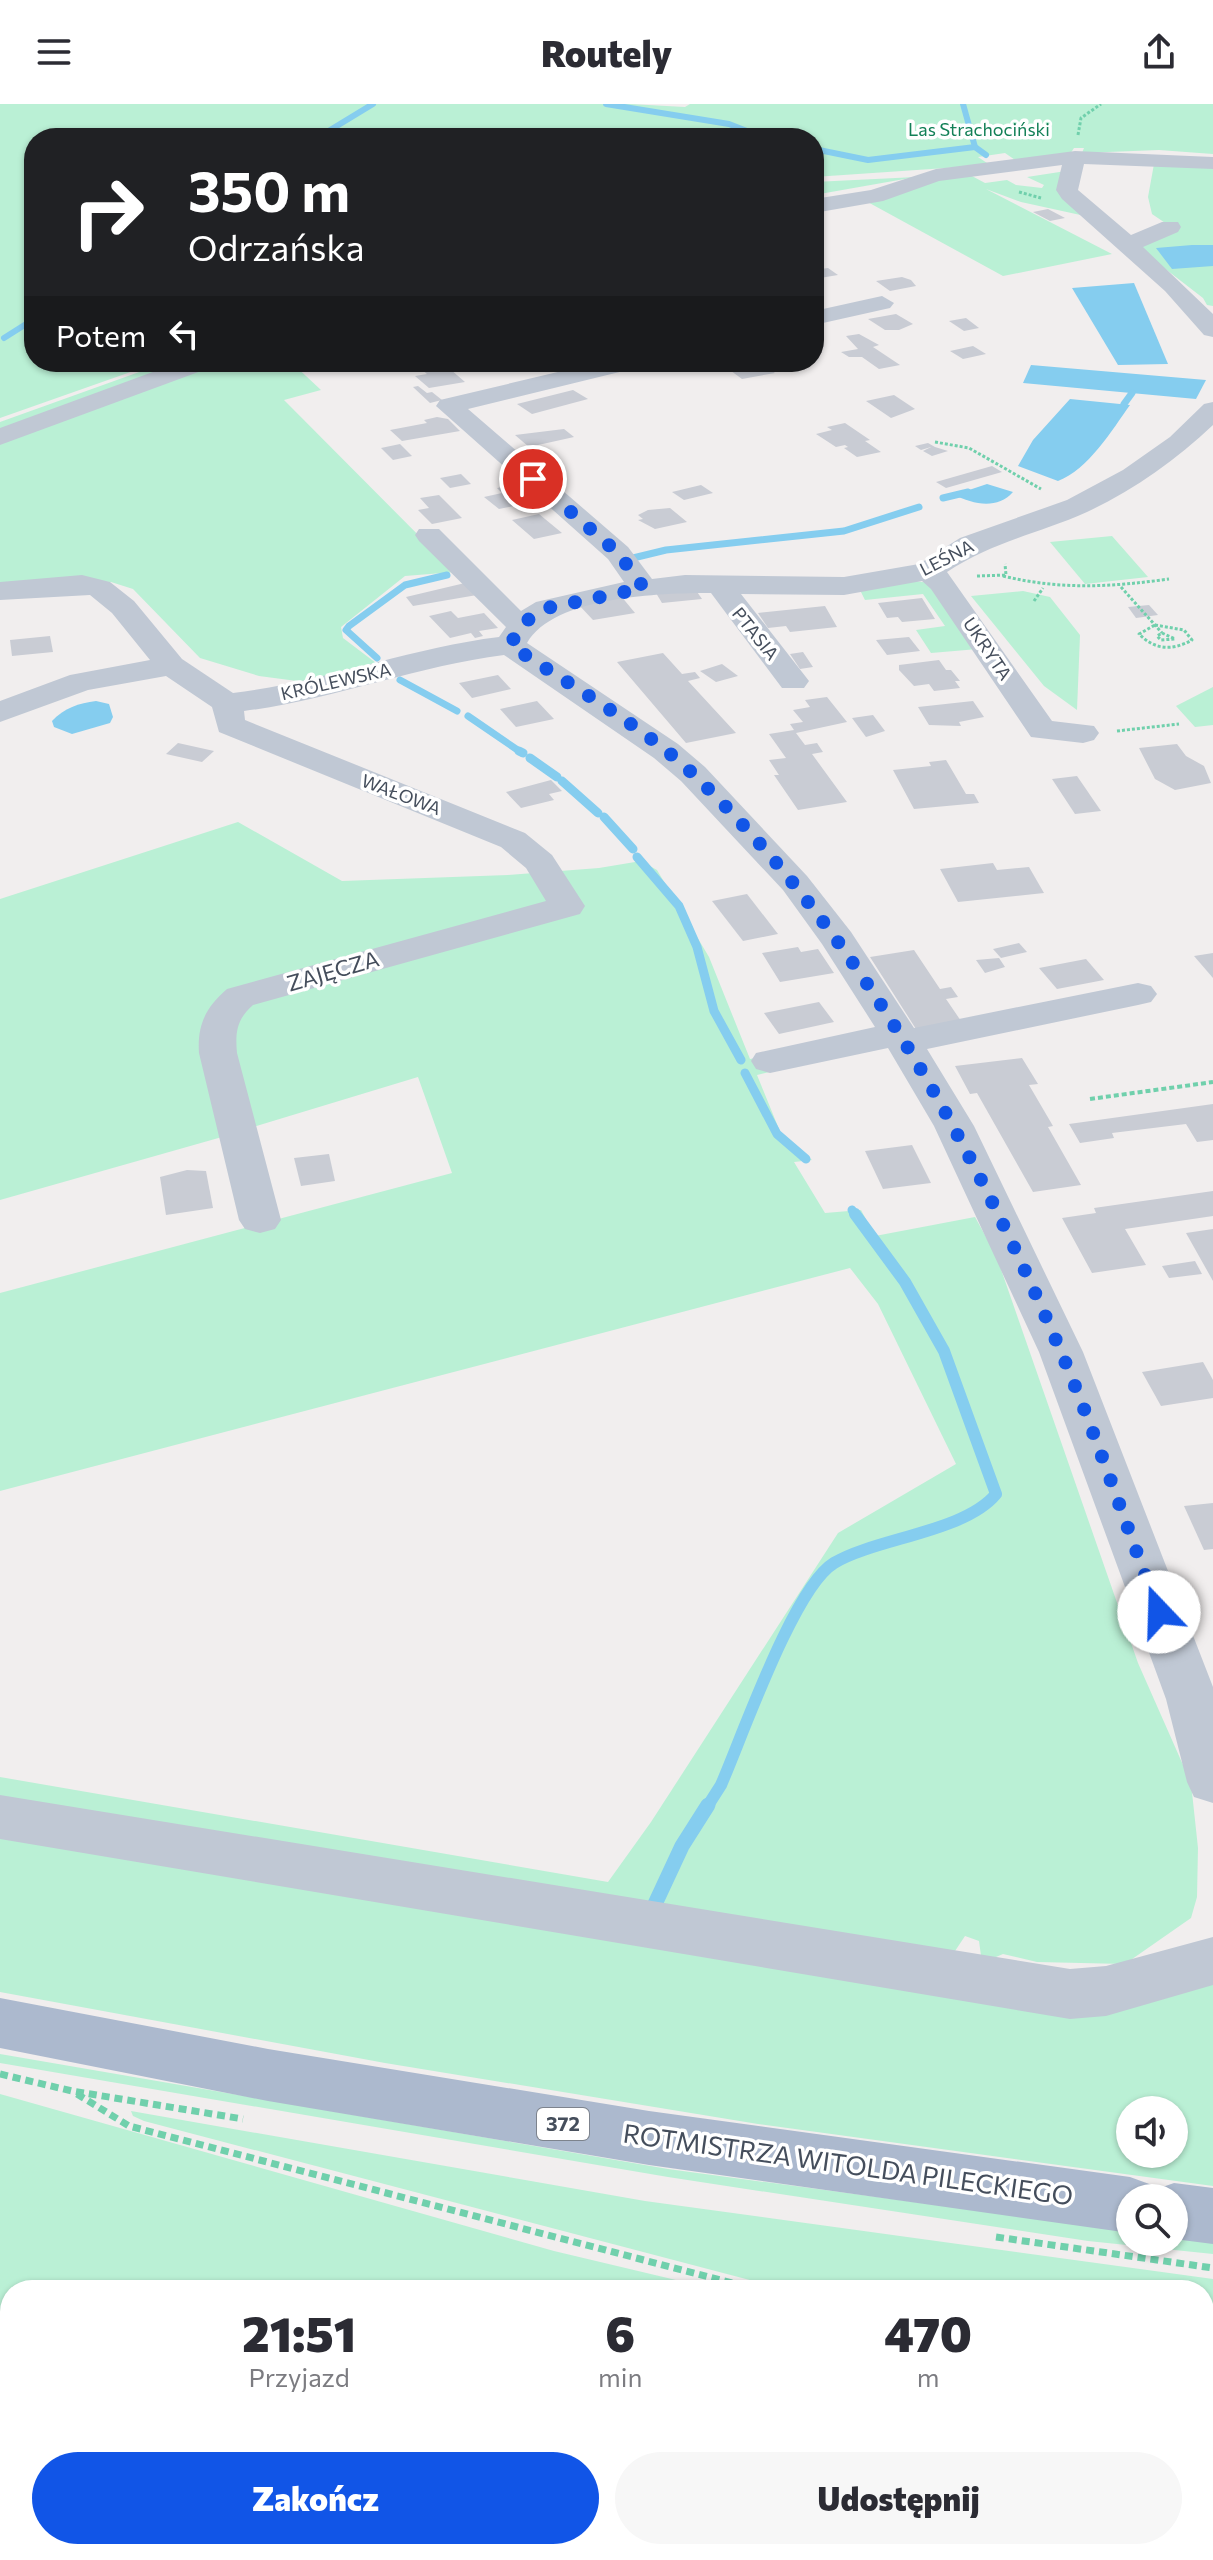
<!DOCTYPE html>
<html lang="pl">
<head>
<meta charset="utf-8">
<style>
  body { margin:0; font-family:Commissioner,sans-serif; background:#f7f7f7; color:#2b2b33; height:100vh; display:flex; flex-direction:column; font-size:30px; white-space:nowrap }
  * { box-sizing:border-box; margin:0 }
  p { font-size:26px; color:#7c7c81 }
  .icon { flex:none; width:44px; height:44px; fill:none; stroke:currentColor; stroke-width:2; stroke-linecap:round; stroke-linejoin:round }
  .map { position:relative; flex:1; overflow:hidden }
  .panel { position:absolute; left:0px; top:2176px; width:1214px; height:280px; display:flex; flex-direction:column; background:#fff; border-radius:32px 32px 0 0; box-shadow:0 2px 6px #0004 }
  .panel>* { flex:none }
  .hud { position:absolute; left:24px; top:24px; width:800px; height:244px; border-radius:32px; box-shadow:0 2px 6px #0004; background:#202124; color:#fff; overflow:hidden }
  .buttons { position:absolute; left:1116px; top:1992px; display:grid; gap:16px }
  .buttons a { display:grid; place-items:center; width:72px; height:72px; border-radius:50%; background:#fff; box-shadow:0 2px 6px #0004; font-size:40px }
  .pin { position:absolute; display:grid; place-items:center; width:68px; height:68px; color:#fff; margin:-34px; border:4px solid #fff; border-radius:50%; box-shadow:0 2px 8px #0007 }
  .me { position:absolute; width:88px; margin:-44px; rotate:339deg; stroke-linejoin:round; filter:drop-shadow(0 0 6px #0008) }
  .turn { display:flex; align-items:center; gap:28px; height:168px; padding:0 32px; font-size:36px }
  .turn .icon { width:104px; height:104px; stroke-width:2.5 }
  .turn b { display:block; font-size:56px; line-height:68px }
  .then { display:flex; align-items:center; height:76px; padding:0 32px; background:#0003; gap:16px; font-size:30px }
  .eta { display:flex; justify-content:space-evenly; align-items:center; height:136px; text-align:center }
  .eta b { font-size:48px; font-weight:800; line-height:56px }
  .cta { display:flex; gap:16px; margin-top:auto; padding:16px 32px }
  .cta a { flex:1; height:92px; border-radius:48px; background:#1155e7; color:#fff; font-size:32px; font-weight:800; line-height:92px; text-align:center }
  .cta a+a { background:#f7f7f7; color:#2b2b33 }
  header { display:flex; justify-content:space-between; align-items:center; height:104px; padding:0 32px; background:#fff; font-size:36px; font-weight:800 }
  .map>svg:first-child { display:block }
  .green { fill:#baf0d5; fill-rule:evenodd }
  .water { fill:#85cdef }
  .lines { fill:none; stroke-linecap:round; stroke-linejoin:round }
  .stream-far4 { stroke:#85cdef; stroke-width:6 }
  .stream-far3 { stroke:#85cdef; stroke-width:7 }
  .stream-far2 { stroke:#85cdef; stroke-width:9 }
  .stream-far1 { stroke:#85cdef; stroke-width:12 }
  .stream { stroke:#85cdef; stroke-width:15 }
  .building { fill:#c9ccd4 }
  .path-far2 { stroke:#70d0ac; stroke-width:3; stroke-dasharray:3 2; stroke-linecap:butt }
  .path-far1 { stroke:#70d0ac; stroke-width:4; stroke-dasharray:5 3; stroke-linecap:butt }
  .path { stroke:#70d0ac; stroke-width:7; stroke-dasharray:8 5; stroke-linecap:butt }
  .minor { fill:#c0c8d4; fill-rule:evenodd }
  .major { fill:#acb9ce; fill-rule:evenodd }
  .route { stroke:#1155e7; stroke-width:14; stroke-dasharray:0 25.2 }
  .labels { text-anchor:middle; stroke-width:7; stroke-linejoin:round; paint-order:stroke }
  .far-park-label { font-size:18px; fill:#138057; stroke:#fff }
  .far-street-label { font-size:18px; fill:#454e5c; stroke:#fff }
  .shield { fill:#fff; stroke:#7d838d; stroke-width:2 }
  .shield-label { font-size:20px; font-weight:bold; fill:#454e5c }
  .street-label { font-size:22px; fill:#454e5c; stroke:#fff }
  .near-street-label { font-size:26px; fill:#454e5c; stroke:#fff }
</style>
</head>
<body>
<header><svg class="icon" aria-label="menu" viewBox="0 0 24 24"><path d="M4 6h16M4 12h16M4 18h16"/></svg>Routely<svg class="icon" aria-label="share" viewBox="0 0 24 24"><path d="M12 15V3M7 8l5-5 5 5M5 13v7h14v-7"/></svg></header>
<div class="map">
<svg width="1213" height="2456" viewBox="0 0 1213 2456">
  <rect width="100%" height="100%" fill="#f1eeee"/>
  <g class="green">
    <path d="M0,0h630l55,3 5,-3h523v50l-54,-4 -77,3 2,-5h-10l-4,6 -52,8 -13,-9 -27,4 12,8 -176,12v-39h-780v224h125l-159,56z"/>
    <path d="M1154,60l59,4v138l-6,-1 -4,-7 -66,-51 40,-16 -25,-17 -4,-17z"/>
    <path d="M1066,67l19,45 -64,-14 -35,-13 126,65 -109,22 -139,-76 74,-21 32,-4 15,8 22,-3 9,5 26,3 2,-3 -17,-8z"/>
    <path d="M916,73l-102,18v-13z"/>
    <path d="M167,258h27l-194,72v-12z"/>
    <path d="M215,258h76l30,28 -37,10 171,172 -50,4 -64,51 2,11 33,25 -64,20 -53,-7 -59,-18 -67,-69 -22,-7 -23,-1 -88,6v-145z"/>
    <path d="M1112,432l36,41 -63,7 -35,-42z"/>
    <path d="M915,477l15,2 48,66 -47,4 -15,-23 29,-4 -22,-32 -58,6 -5,-10z"/>
    <path d="M1023,487l27,6 30,38 -3,75 -33,-24 -73,-90z"/>
    <path d="M1213,583v38l-18,2 -19,-21z"/>
    <path d="M238,718l104,59 166,-6 91,-7 42,-7 16,9 52,87 41,102 116,-23 9,11 -118,28 24,59 31,26 -18,2 31,51 36,-3 14,26 100,-19 21,38 142,408 53,120 7,65 -1,49 -6,21 -66,46 -88,-2 -34,-8 -21,9 -3,-22 -14,-5 -14,21 -951,-155v-25l608,105 43,-60 187,-289 118,-69 -78,-160 -28,-36 -850,223v-198l452,-120 -34,-96 -168,51 -27,-127 6,134 -229,65v-301z"/>
    <path d="M0,1723l1033,179 180,-32v212l-455,-62 -373,-61 -385,-71zM1130,2006h44v44h-44z"/>
    <path d="M0,1950l668,115 462,62v11h44v-5l39,5v12l-125,-13 -420,-64 -668,-114z"/>
    <path d="M0,1990l554,157 164,39h-708v260h1194v-146l9,1v155h-1213z"/>
    <path d="M131,2007l514,90 568,78v112l-9,-2v-99h-416l-644,-169 -11,-5z"/>
  </g>
  <g class="water">
    <path d="M1192,141h21v21l-41,3 -16,-21z"/>
    <path d="M1134,179l34,81 -50,1 -46,-77z"/>
    <path d="M1031,261l175,15 -10,19 -173,-16z"/>
    <path d="M1070,295l60,6c-18,25 -42,65 -72,76l-40,-15 15,-26z"/>
    <path d="M987,380l26,8c-16,18 -40,12 -59,3z"/>
    <path d="M96,597l13,3 4,13 -3,6 -38,11 -18,-7 -2,-6c12,-13 27,-18 44,-20z"/>
  </g>
  <g class="lines">
    <g class="stream-far4">
      <path d="M606,0l123,20 36,14"/>
      <path d="M963,0l12,43 11,8"/>
      <path d="M317,34l56,-34"/>
      <path d="M814,45l54,11 107,-13"/>
      <path d="M4,234l30,-19"/>
    </g>
    <g class="stream-far3">
      <path d="M1124,300l8,-11"/>
      <path d="M943,394l25,-6"/>
      <path d="M633,454l33,-8 178,-19 75,-24"/>
      <path d="M377,554l-31,-28 3,-4 56,-41 42,-10"/>
      <path d="M400,576l57,31"/>
      <path d="M468,612l54,37"/>
    </g>
    <g class="stream-far2">
      <path d="M519,647l4,2"/>
      <path d="M530,654l27,19"/>
      <path d="M562,677l36,32"/>
      <path d="M604,713l29,32"/>
      <path d="M637,753l42,49 18,41 17,64 27,49"/>
      <path d="M745,969l32,61 29,25"/>
      <path d="M852,1106l4,6"/>
    </g>
    <path class="stream-far1" d="M707,1703l14,-22c21,-48 73,-198 113,-222 42,-25 131,-31 162,-69l-52,-143 -39,-69 -50,-68"/>
    <g class="stream">
      <path d="M655,1800l27,-58 26,-41"/>
      <path d="M516,2456l2,-10"/>
    </g>
  </g>
  <g class="building">
    <path d="M1048,105l17,9 -15,3 -17,-9z"/>
    <path d="M828,164l10,7 -24,4v-9z"/>
    <path d="M902,173l9,3 5,6 -26,5 -14,-10z"/>
    <path d="M896,210l17,10 -14,6h-14l-17,-11z"/>
    <path d="M966,214l13,10 -15,3 -15,-10z"/>
    <path d="M859,230l20,11 -6,2 27,18 -21,4 -17,-12h-13l-8,-5 17,-3 -12,-13z"/>
    <path d="M973,242l13,8 -23,5 -13,-8z"/>
    <path d="M474,258h40l5,4 -33,6z"/>
    <path d="M740,258h19l16,11 -33,6 -19,-14z"/>
    <path d="M443,259l22,19 -36,6 -14,-12 12,-2 -8,-7z"/>
    <path d="M418,282l9,7 5,-1 10,8 -12,3 -17,-16z"/>
    <path d="M573,286l15,9 -56,15 -15,-10z"/>
    <path d="M894,291l21,14 -24,9 -25,-17z"/>
    <path d="M437,313l11,2 12,12 -58,10 -12,-11 37,-7 -3,-3z"/>
    <path d="M845,319l25,17 -5,1 16,11 -24,5 -13,-9 4,-1 -3,-2 -9,2 -20,-13 16,-4 -5,-3z"/>
    <path d="M564,325l10,8 -45,10 -14,-12z"/>
    <path d="M928,339l7,4 13,4 -16,5 -9,-5 8,-4 -10,3 -6,-4z"/>
    <path d="M400,340l12,12 -19,4 -12,-12z"/>
    <path d="M992,362l10,6 -56,16 -10,-6z"/>
    <path d="M461,370l10,10 -21,4 -10,-10z"/>
    <path d="M701,381l12,8 -29,7 -12,-8z"/>
    <path d="M508,382l9,8 10,2 -6,1 7,6 -29,6 -15,-12 18,-4 -5,-5z"/>
    <path d="M439,391l23,23 -30,6 -14,-14 11,-2 -9,-10z"/>
    <path d="M670,404l17,14 -32,7 -17,-9 5,-1 -5,-4 10,-5z"/>
    <path d="M539,410l6,5 17,14 -28,6 -22,-19z"/>
    <path d="M465,479l12,12 -64,11 -7,-9z"/>
    <path d="M695,485l7,10 -40,4 -6,-10z"/>
    <path d="M621,492l14,17 -42,7 -15,-16z"/>
    <path d="M922,494l13,21 -33,3 -4,-5 -11,1 -9,-15z"/>
    <path d="M1149,501l9,10 -22,3 -8,-11z"/>
    <path d="M825,502l12,21 -47,5 -4,-6 -18,2 -10,-15z"/>
    <path d="M451,507l7,7 26,-5 14,15 -19,3 4,5 -8,2 -4,-5 -21,5 -21,-22z"/>
    <path d="M50,532l3,16 -41,4 -2,-16z"/>
    <path d="M909,533l11,14 -33,4 -11,-15z"/>
    <path d="M803,548l10,15 -13,2 -10,-15z"/>
    <path d="M663,549l19,21 13,-2 5,6 -12,3 48,52 -50,10 -69,-81z"/>
    <path d="M939,556l7,10h5l9,11h-5l5,7 -26,3 -5,-7 -15,2 -15,-16v-5z"/>
    <path d="M722,560l16,12 -22,6 -16,-11z"/>
    <path d="M498,571l13,14 -39,9 -13,-15z"/>
    <path d="M827,593l20,25 -51,11 9,12 12,-2 6,9 -11,2 35,48 -49,8 -24,-35h5l-10,-15 17,-2 -17,-24 25,-4 -4,-6 13,-2 -10,-12 17,-3 -5,-7z"/>
    <path d="M537,597l17,18 -38,8 -16,-18z"/>
    <path d="M973,597l11,16 -25,5 2,4 -32,-1 -11,-18z"/>
    <path d="M873,611l12,16 -19,6 -14,-19z"/>
    <path d="M178,639l36,8 -12,11 -36,-8z"/>
    <path d="M1177,640l9,12 18,10 7,17 -36,7 -20,-11 -16,-31z"/>
    <path d="M946,656l20,34h8l5,9 -65,6 -21,-39 38,-4 -2,-4z"/>
    <path d="M1077,672l24,35 -26,3 -23,-35z"/>
    <path d="M551,676l11,11 -13,3 5,6 -33,8 -15,-16z"/>
    <path d="M993,759l4,7 32,-3 15,26 -86,9 -18,-33z"/>
    <path d="M747,790l31,40 -35,7 -31,-40z"/>
    <path d="M1019,839l8,9 -26,6 -8,-9z"/>
    <path d="M798,843l3,5 17,-3 16,24 -54,9 -18,-29z"/>
    <path d="M914,846l26,39 11,-2 7,10 -12,2 15,22 -45,8 -46,-72z"/>
    <path d="M1213,849v25l-19,-22z"/>
    <path d="M999,854l6,9 -20,6 -9,-13z"/>
    <path d="M1086,855l18,21 -47,9 -18,-21z"/>
    <path d="M819,898l15,20 -55,12 -15,-21z"/>
    <path d="M1022,954l16,26 -9,1 24,41 -5,1 33,58 -48,7 -56,-99 -7,1 -15,-28z"/>
    <path d="M1213,1000v36l-16,2 -11,-18 -74,9 2,5 -34,5 -11,-19z"/>
    <path d="M912,1041l19,38 -48,6 -18,-38z"/>
    <path d="M329,1050l6,27 -34,5 -7,-28z"/>
    <path d="M187,1066l19,1 7,37 -47,7 -6,-38z"/>
    <path d="M1213,1087v25l-88,13 21,36 -54,8 -30,-55 34,-5 -2,-5z"/>
    <path d="M1213,1125v52l-27,-48z"/>
    <path d="M1195,1157l7,13 -33,4 -7,-12z"/>
    <path d="M1203,1258l10,18v18l-52,8 -19,-34z"/>
    <path d="M1213,1399v46l-9,1 -20,-44z"/>
  </g>
  <g class="lines">
    <g class="path-far2">
      <path d="M1078,31l3,-17 20,-14"/>
      <path d="M1019,88l22,6"/>
      <path d="M935,338l34,6 72,41"/>
      <path d="M977,472l29,-1 -1,-11"/>
      <path d="M1003,472c57,14 108,11 166,3"/>
      <path d="M1121,483l41,46"/>
      <path d="M1034,497l9,-13"/>
      <path d="M1155,521l29,5 8,10c-20,11 -37,10 -53,-6z"/>
      <path d="M1162,529l13,6 -14,1 -4,-4z"/>
      <path d="M1117,627l62,-7"/>
    </g>
    <path class="path-far1" d="M1090,995l123,-17"/>
    <g class="path">
      <path d="M0,1970l72,17 171,28"/>
      <path d="M77,1990l52,32 630,164"/>
      <path d="M996,2133l217,31"/>
      <path d="M1204,2292l9,2"/>
    </g>
    <g class="minor">
      <path d="M1075,47l138,6v12l-129,-5 -6,26 53,45 31,-13h16l3,5 -3,5 -35,15 70,67v23l-9,-2 -39,-44 -103,-92 -6,-9 6,-25 -123,16 -56,20 -69,12v-14l57,-9 65,-21z"/>
      <path d="M882,192l12,7 -4,5 -76,17v-14z"/>
      <path d="M180,258h36l-4,5 -212,78v-17z"/>
      <path d="M600,258h44l-4,5 -172,42 160,138 24,32 33,-4 159,2 75,-13 41,-26 107,-38 56,-30 47,-33 34,-33 9,-2v23c-37,35 -79,65 -126,87 -49,22 -93,29 -140,60l105,149 42,5 5,7 -5,7 -11,3 -52,-6 -100,-148 -9,-8 -78,14 -103,-1 68,87 -5,7h-22l-71,-95c-50,0 -157,3 -184,50l151,101 27,23 102,109 44,56 63,96 224,-45 13,3 6,8 -6,8 -13,3 -211,44 47,77 109,226 130,335v116l-19,-6 -7,-15 -21,-83 -127,-347 -105,-226 -46,-78 -118,25 -14,-4 -5,-8 5,-8 119,-26 -53,-83 -39,-54 -102,-109 -27,-23 -150,-103c-88,11 -172,45 -260,56l1,9 280,113 27,22 33,51 -5,8 -327,91c-16,14 -18,27 -16,48l44,167 -6,9 -15,4 -15,-4 -6,-9 -40,-167c-2,-28 7,-46 28,-64l319,-88 -20,-33 -25,-21 -282,-115 -7,-25 -46,-31 -78,14 -88,32v-21l70,-26 80,-15 -38,-47 -22,-18 -90,5v-18l82,-7 28,7 24,19 48,58 51,34c91,-11 176,-45 266,-56l7,-10 -87,-86 -4,-6 4,-6h20l82,82 15,-9 88,-20 -16,-23 -172,-153 4,-6z"/>
      <path d="M0,1691l1070,174 36,-3 107,-29v48l-107,31 -36,3 -1070,-180z"/>
    </g>
    <path class="major" d="M0,1894l268,51 381,62 481,66 22,8 2,5 20,-7 39,5v56l-39,-5v-41h-44v35l-481,-68 -381,-64 -268,-53z"/>
  </g>
  <g class="lines">
    <path class="route" d="M533,375l85,74 26,35 -97,20 -24,15 -13,22c58,39 133,81 183,129 166,159 278,368 368,578 36,85 65,174 98,260"/>
  </g>
  <g class="labels">
    <g class="far-park-label">
      <text x="979" y="32">Las Strachociński</text>
    </g>
    <g class="far-street-label">
      <text transform="translate(947 454) rotate(-27)" y="6">LEŚNA</text>
      <text transform="translate(755 530) rotate(51)" y="6">PTASIA</text>
      <text transform="translate(987 545) rotate(56)" y="6">UKRYTA</text>
      <text transform="translate(336 578) rotate(-13)" y="6">KRÓLEWSKA</text>
      <text transform="translate(401 691) rotate(21)" y="6">WAŁOWA</text>
    </g>
    <rect class="shield" x="537" y="2004" width="52" height="32" rx="6"/>
    <g class="shield-label">
      <text x="563" y="2027">372</text>
    </g>
    <g class="street-label">
      <text transform="translate(333 867) rotate(-16)" y="8">ZAJĘCZA</text>
    </g>
    <g class="near-street-label">
      <text transform="translate(848 2061) rotate(8)" y="9">ROTMISTRZA WITOLDA PILECKIEGO</text>
    </g>
  </g>
</svg>
<div class="buttons">
<a><svg class="icon" aria-label="sound" viewBox="0 0 24 24"><path d="M4 9h4l5-4v14l-5-4H4zM17 9q2 3 0 6"/></svg></a>
<a><svg class="icon" aria-label="search" viewBox="0 0 24 24"><circle cx="10" cy="10" r="6"/><path d="M15 15l6 6"/></svg></a>
</div>
<div class="pin" style="left:533px;top:375px;background:#d93025"><svg class="icon" aria-label="arrive" viewBox="0 0 24 24"><path d="M6 21V4h12l-3 4 3 4H6"/></svg></div>
<svg class="me" style="left:1159px;top:1508px" viewBox="-20 -20 40 40"><circle r="19" fill="#fff"/><path d="M0-13L10 11 0 6-10 11z" fill="#1155e7"/></svg>
<div class="hud">
<div class="turn"><svg class="icon" aria-label="right" viewBox="0 0 24 24"><path d="M7 20v-9h11M14 6l5 5-5 5"/></svg><div><b>350 m</b>Odrzańska</div></div>
<div class="then">Potem<svg class="icon" aria-label="left" viewBox="0 0 24 24"><path d="M17 20v-9H6M10 6l-5 5 5 5"/></svg></div>
</div>
<section class="panel">
<div class="eta">
<div><b>21:51</b><p>Przyjazd</p></div>
<div><b>6</b><p>min</p></div>
<div><b>470</b><p>m</p></div>
</div>
<div class="cta"><a>Zakończ</a><a>Udostępnij</a></div>
</section>
</div>
</body>
</html>
